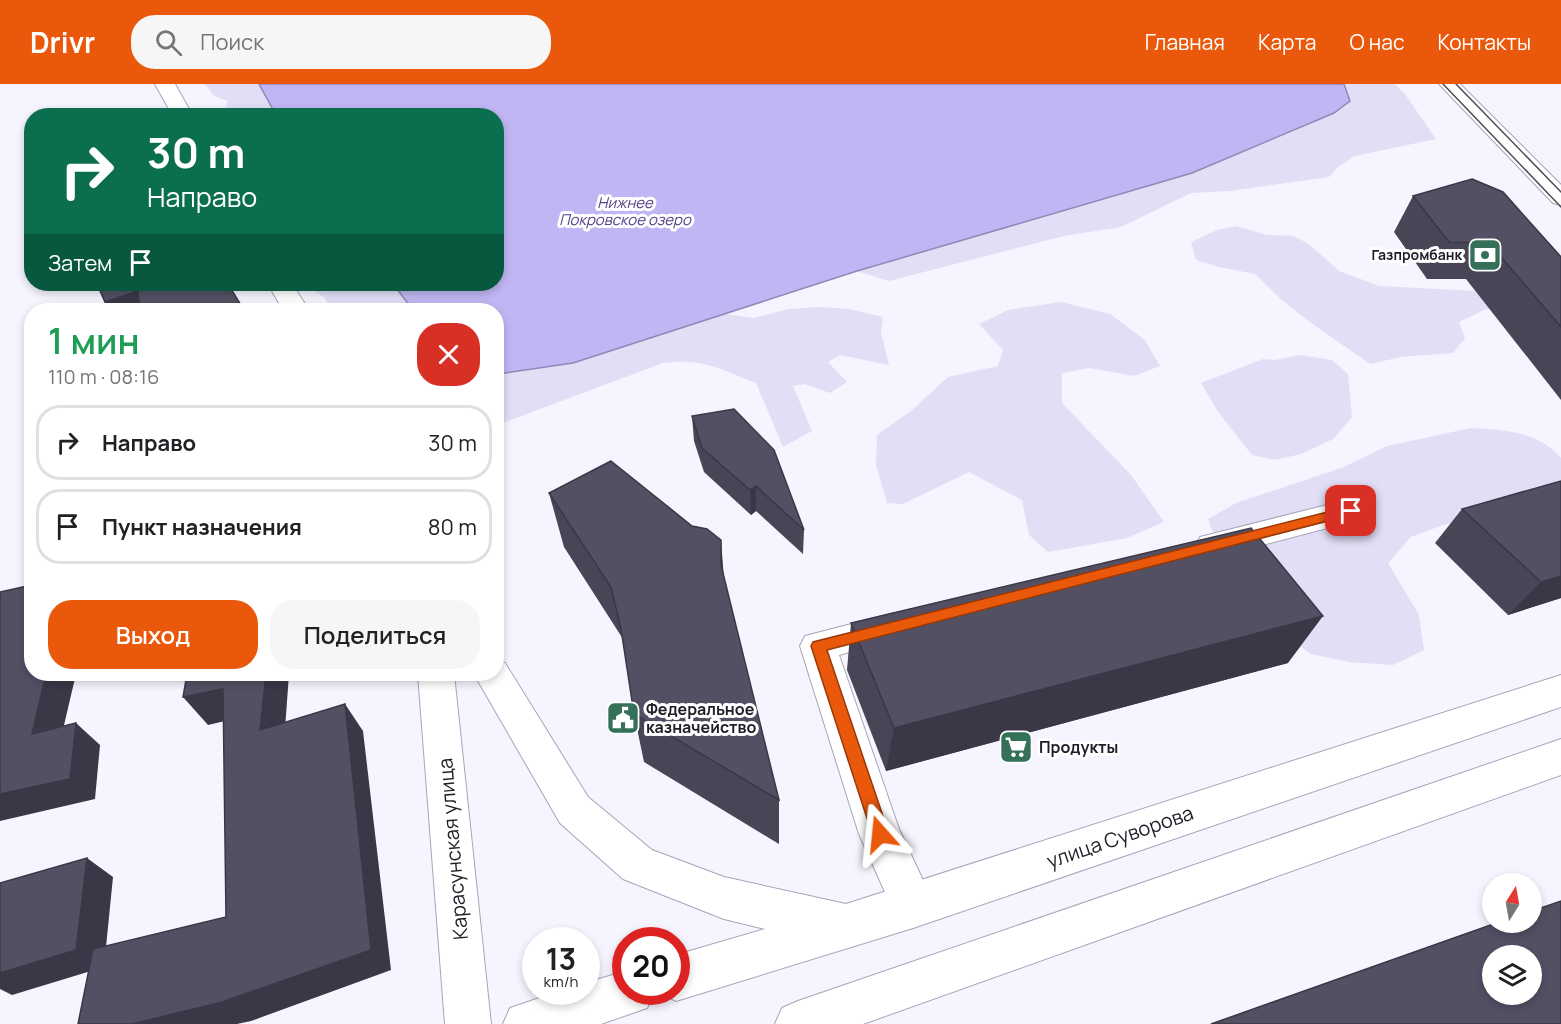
<!DOCTYPE html>
<html lang="ru">
<head>
<meta charset="utf-8">
<style>
  body { margin:0; font-family:Manrope,sans-serif; background:#f6f6f6; color:#202124; height:100vh; display:flex; flex-direction:column; font-size:22px; white-space:nowrap }
  * { box-sizing:border-box; margin:0 }
  p { font-size:20px; color:#757577 }
  .icon { flex:none; width:33px; height:33px; fill:none; stroke:currentColor; stroke-width:2; stroke-linecap:round; stroke-linejoin:round }
  .map { position:relative; flex:1; overflow:hidden }
  .drawer { position:absolute; left:24px; top:219px; width:480px; height:378px; display:flex; flex-direction:column; background:#fff; border-radius:24px; box-shadow:0 3px 9px #0003 }
  .drawer>* { flex:none }
  .banner { position:absolute; left:24px; top:24px; width:480px; height:183px; border-radius:24px; box-shadow:0 3px 9px #0003; background:#0b6e4f; color:#fff; overflow:hidden }
  .needle { width:39px; rotate:11deg }
  .fabs { position:absolute; left:1482px; top:789px; display:grid; gap:12px }
  .fabs a { display:grid; place-items:center; width:60px; height:60px; border-radius:50%; background:#fff; box-shadow:0 3px 9px #0003; font-size:30px }
  .speed { position:absolute; left:522px; top:843px; display:flex; gap:12px; font-size:30px; font-weight:700; text-align:center }
  .speed>* { display:grid; place-content:center; width:78px; height:78px; border-radius:50%; background:#fff; box-shadow:0 3px 9px #0003; line-height:1 }
  .speed small { font-size:15px; font-weight:400 }
  .speed .limit { border:9px solid #d22; background:#fff; color:#111 }
  .pin { position:absolute; display:grid; place-items:center; width:51px; height:51px; color:#fff; margin:-26px; border-radius:12px; box-shadow:0 3px 9px #0006 }
  .me { position:absolute; width:66px; margin:-33px; rotate:342deg; stroke-linejoin:round; filter:drop-shadow(0 0 4px #0008) }
  .turn { display:flex; align-items:center; gap:21px; height:126px; padding:0 24px; font-size:27px }
  .turn .icon { width:78px; height:78px; stroke-width:2.5 }
  .turn b { display:block; font-size:42px; line-height:51px }
  .then { display:flex; align-items:center; height:57px; padding:0 24px; background:#0003; gap:12px; font-size:22px }
  .round { display:grid; place-items:center; flex:none; width:63px; height:63px; border-radius:24px; background:#f6f6f6 }
  .summary { display:flex; align-items:center; justify-content:space-between; height:102px; padding:0 24px }
  h1 { font-size:36px; font-weight:600; line-height:45px; color:#1e9e55 }
  .action { display:flex; gap:12px; margin-top:auto; padding:12px 24px }
  .action a { flex:1; height:69px; border-radius:24px; background:#ea580c; color:#fff; font-size:24px; font-weight:600; line-height:69px; text-align:center }
  .action a+a { background:#f6f6f6; color:#202124 }
  ul { padding:0; list-style:none }
  li { display:flex; align-items:center; gap:18px; height:75px; margin:0 12px 9px; padding:0 12px; border:3px solid #e0e0e0; border-radius:24px }
  li div { flex:1 }
  li b { display:block; font-size:22px }
  li em { font-style:normal }
  header { display:flex; align-items:center; gap:36px; box-sizing:border-box; height:84px; padding:0 30px; background:#ea580c; color:#fff }
  header strong { font-size:28px }
  nav { display:flex; gap:33px; margin-inline-start:auto; font-size:21px }
  .search { width:420px; height:54px; background:#f6f6f6; display:flex; align-items:center; gap:15px; box-sizing:border-box; padding:0 21px; border-radius:24px; color:#757577; font-size:22px }
  .map>svg:first-child { display:block }
  .green { fill:#e2def6 }
  .water { fill:#c1b6f3; stroke:#9088b6; stroke-width:1.5 }
  .lines { fill:none; stroke-linecap:round; stroke-linejoin:round }
  .minor-casing { stroke:#a7a4bb; stroke-width:2 }
  .major-casing { stroke:#a7a4bb; stroke-width:2 }
  .minor { fill:#fff; fill-rule:evenodd }
  .major { fill:#fff; fill-rule:evenodd }
  .tram { stroke:#4c4a53; stroke-width:1.5 }
  .wall { fill:#474556 }
  .shaded-wall { fill:#3a3846 }
  .building { fill:#535064; stroke:#3a3846; stroke-width:1.5; fill-rule:evenodd }
  .route { fill:#ea580c; stroke:#983908; stroke-width:1.5 }
  .labels { text-anchor:middle; stroke-width:6; stroke-linejoin:round; paint-order:stroke }
  .far-poi-label { font-size:14px; font-weight:bold; fill:#1f1d26; stroke:#fff; text-anchor:end }
  .far-water-label { font-size:15px; font-style:italic; fill:#55428b; stroke:#fff }
  .poi-label { font-size:16px; font-weight:bold; fill:#1f1d26; stroke:#fff; text-anchor:start }
  .near-street-label { font-size:20px; fill:#1f1d26; stroke:#fff }
</style>
</head>
<body>
<header>
<strong>Drivr</strong>
<div class="search"><svg class="icon" aria-label="search" viewBox="0 0 24 24"><circle cx="10" cy="10" r="6"/><path d="M15 15l6 6"/></svg>Поиск</div>
<nav><a>Главная</a><a>Карта</a><a>О нас</a><a>Контакты</a></nav>
</header>
<div class="map">
<svg width="1561" height="940" viewBox="0 0 1561 940">
  <rect width="100%" height="100%" fill="#f6f4fe"/>
  <g class="green">
    <path d="M205,0h54l17,31h-64l14,-8 2,-6 -14,-5z"/>
    <path d="M1344,0h51l10,10 31,45 -81,17 -17,11 -9,10 -99,14 -39,2 -70,34 -57,9 -175,45 -32,-10 278,-81 210,-104z"/>
    <path d="M1236,142l31,9 26,1 16,8 30,27 40,15 139,7v19l-32,-3 -27,13 6,16 -12,15 -52,4 -31,7 -63,-44 -26,-21 -26,-25 -36,-7 -23,-7 -5,-18 26,-12z"/>
    <path d="M310,200h83l20,26h-82l-6,-12 -12,-8z"/>
    <path d="M1061,218l49,12 35,26 15,26 -26,10 -45,-8 -27,5v30l69,72 33,47 -37,16 -79,14 -19,-17 -7,-35 -53,-28 -66,32 -16,-1 -11,-38 1,-30 34,-24 37,-34 50,-11 5,-16 -24,-26 29,-14z"/>
    <path d="M819,223l30,2 34,8 -2,15 8,33 -49,-10 -12,7 19,20 -17,11 -26,-9 -11,2 19,45 -29,16 -27,-64c-36,-14 -53,-25 -93,-20l-166,62v-53l76,-9 152,-49 29,4 34,-9z"/>
    <path d="M1299,271l33,5 16,14 4,43 -19,22 -32,15 -26,6 -23,-5 -33,-42 -18,-30 62,-24 12,1z"/>
    <path d="M1471,344c34,2 66,3 90,30v23l-55,29 -63,15 -32,12 -23,26 31,52 5,35 -31,15 -44,-3 -38,-8 -30,-22 -60,-77 -13,-36 28,-16 108,-36 43,-21z"/>
  </g>
  <path class="water" d="M259,0h1085l6,17 -16,12 -142,60 -335,98 -284,92 -68,10 -8,-1 -1,-62h-83l-20,-26h103v-168l-220,-1z"/>
  <g class="lines">
    <defs>
      <g id="minor">
        <path d="M1439,0h21l101,101v20l-8,-2z"/>
        <path d="M1351,415l11,4 5,8 -5,8 -150,39 -12,-3 -4,-9 4,-9 12,-3z"/>
        <path d="M894,529l12,4 6,10 -6,10 -67,18 60,174 36,77 -7,15 -15,7 -15,-7 -39,-87 -59,-188 5,-10z"/>
        <path d="M1561,655v36l-698,249h-88l7,-16 16,-7z"/>
      </g>
      <g id="major">
        <path d="M155,0h20l18,32h-20z"/>
        <path d="M268,200h24l17,26h-26z"/>
        <path d="M496,576l9,3 83,134 64,53 72,27 122,27 715,-229v32l-648,221 -237,73 -17,-9h17v-37l89,-26 -41,-10 -101,-40 -63,-56 -86,-149h22z"/>
        <path d="M418,590h36l37,350h-46z"/>
        <path d="M626,887v21h28l-7,16 -46,16h-98l7,-16 47,-16h29v-9z"/>
      </g>
    </defs>
    <use href="#minor" class="minor-casing"/>
    <use href="#major" class="major-casing"/>
    <use href="#minor" class="minor"/>
    <use href="#major" class="major"/>
    <g class="tram">
      <path d="M1443,0l118,123"/>
      <path d="M1456,0l105,108"/>
    </g>
  </g>
  <g class="wall">
    <path d="M1413,112l148,61v143l-95,-121h-39l-33,-47z"/>
    <path d="M692,332l112,114 -1,24 -47,-43 -5,4 -47,-43 -10,-31z"/>
    <path d="M1561,397v117l-53,17 -73,-72 27,-34z"/>
    <path d="M549,409l175,86 55,221v44l-135,-82 -10,-48 -11,-75 -59,-92z"/>
    <path d="M851,539l437,40 -402,108 -39,-101z"/>
  </g>
  <g class="shaded-wall">
    <path d="M138,207l12,19h-40l-5,-8z"/>
    <path d="M756,402v25l-5,4 -1,-25z"/>
    <path d="M721,456l4,52 -4,-27z"/>
    <path d="M1561,492v22l-53,17 33,-33z"/>
    <path d="M1323,532l-35,47 -402,108 8,-43z"/>
    <path d="M46,590h30l-19,81 -25,-21z"/>
    <path d="M266,590h23l-6,82 -23,-26z"/>
    <path d="M223,605l23,27 -38,9 -25,-28z"/>
    <path d="M345,620l18,27 28,239 -140,51 -14,3h-105l90,-22z"/>
    <path d="M76,639l24,22 -5,54 -95,22v-27z"/>
    <path d="M87,774l26,19 -9,90 -92,28 -12,-6v-16z"/>
  </g>
  <g class="building">
    <path d="M1472,95l31,13 58,65v70l-72,-84 -40,-1 -36,-46z"/>
    <path d="M97,200h131l16,26h-104l-2,-19 -33,11z"/>
    <path d="M734,325l40,41 30,80 -48,-44 -6,4 -48,-42 -10,-32z"/>
    <path d="M611,377l81,65 15,3 14,11v25l58,235 -145,-86 -13,-85 -10,-42 -62,-94z"/>
    <path d="M1561,397v95l-20,6 -79,-73z"/>
    <path d="M1251,444l72,88 -429,112 -43,-105z"/>
    <path d="M32,501v89h14l-14,60 44,-11 -6,56 -70,15v-202z"/>
    <path d="M187,590h79l-6,56 85,-26 26,246 -149,52 -90,22h-54l15,-75 133,-32 -3,-228 -40,8z"/>
    <path d="M87,774l-11,92 -76,23v-90z"/>
    <path d="M1561,817v123h-350l288,-102h33v-11zM1492,872h40v38h-40z"/>
  </g>
  <path class="route" d="M1351,422l6,5 -2,3 -528,136 62,184 -3,6 -6,2 -6,-2 -63,-194 2,-4z"/>
  <defs>
    <symbol id="bank-square" viewBox="-11 -11 22 22"><rect x="-9" y="-9" width="18" height="18" rx="4" fill="#357059" stroke="#fff"/><path d="M-6-4H6V4H-6ZM0-2.3a2.3 2.3 0 1 0 0 4.6a2.3 2.3 0 1 0 0-4.6Z" fill="#fff"/></symbol>
    <symbol id="civic-square" viewBox="-11 -11 22 22"><rect x="-9" y="-9" width="18" height="18" rx="4" fill="#357059" stroke="#fff"/><path d="M-.6-6.5H3V-4.5H.6V-3L4-1V1h2V6H-6V1h2V-1L-.6-3ZM-1.2 2.5V6h2.4V2.5Z" fill="#fff"/></symbol>
    <symbol id="supermarket-square" viewBox="-11 -11 22 22"><rect x="-9" y="-9" width="18" height="18" rx="4" fill="#357059" stroke="#fff"/><path d="M-6-5.5h2.5l.6 2H6L4.5 2H-2.5L-4.4-4H-6ZM-1.5 3.2a1.3 1.3 0 1 0 .1 0ZM3 3.2a1.3 1.3 0 1 0 .1 0Z" fill="#fff"/></symbol>
  </defs>
  <g fill-rule="evenodd">
    <use href="#bank-square" x="1466" y="152" width="38" height="38"/>
    <use href="#civic-square" x="604" y="615" width="38" height="38"/>
    <use href="#supermarket-square" x="997" y="644" width="38" height="38"/>
  </g>
  <g class="labels">
    <g class="far-poi-label">
      <text x="1462" y="176">Газпромбанк</text>
    </g>
    <g class="far-water-label">
      <text x="625" y="124">Нижнее<tspan x="625" dy="17">Покровское озеро</tspan></text>
    </g>
    <g class="poi-label">
      <text x="646" y="631">Федеральное<tspan x="646" dy="18">казначейство</tspan></text>
      <text x="1039" y="669">Продукты</text>
    </g>
    <g class="near-street-label">
      <text transform="translate(1120 753) rotate(-19)" y="7">улица Суворова</text>
      <text transform="translate(453 765) rotate(-95)" y="7">Карасунская улица</text>
    </g>
  </g>
</svg>
<div class="fabs">
<a><svg class="needle" viewBox="-14 -14 28 28"><path d="M0-13l5 13h-10z" fill="#e53935"/><path d="M0 13l5-13h-10z" fill="#757577"/></svg></a>
<a><svg class="icon" aria-label="layers" viewBox="0 0 24 24"><path d="M12 4l9 5-9 5-9-5zM3 14l9 5 9-5"/></svg></a>
</div>
<div class="speed"><div>13<small>km/h</small></div><div class="limit">20</div></div>
<div class="pin" style="left:1351px;top:427px;background:#d93025"><svg class="icon" aria-label="arrive" viewBox="0 0 24 24"><path d="M6 21V4h12l-3 4 3 4H6"/></svg></div>
<svg class="me" style="left:880px;top:750px" viewBox="-20 -20 40 40"><path d="M0-17L14 15 0 8-14 15z" fill="#ea580c" stroke="#fff" stroke-width="4"/></svg>
<div class="banner">
<div class="turn"><svg class="icon" aria-label="right" viewBox="0 0 24 24"><path d="M7 20v-9h11M14 6l5 5-5 5"/></svg><div><b>30 m</b>Направо</div></div>
<div class="then">Затем<svg class="icon" aria-label="arrive" viewBox="0 0 24 24"><path d="M6 21V4h12l-3 4 3 4H6"/></svg></div>
</div>
<section class="drawer">
<div class="summary"><div><h1>1 мин</h1><p>110 m · 08:16</p></div><a class="round" style="background:#d93025;color:#fff"><svg class="icon" aria-label="close" viewBox="0 0 24 24"><path d="M6 6l12 12M18 6L6 18"/></svg></a></div>
<ul>
<li><svg class="icon" aria-label="right" viewBox="0 0 24 24"><path d="M7 20v-9h11M14 6l5 5-5 5"/></svg><div><b>Направо</b></div><em>30 m</em></li>
<li><svg class="icon" aria-label="arrive" viewBox="0 0 24 24"><path d="M6 21V4h12l-3 4 3 4H6"/></svg><div><b>Пункт назначения</b></div><em>80 m</em></li>
</ul>
<div class="action"><a>Выход</a><a>Поделиться</a></div>
</section>
</div>
</body>
</html>
